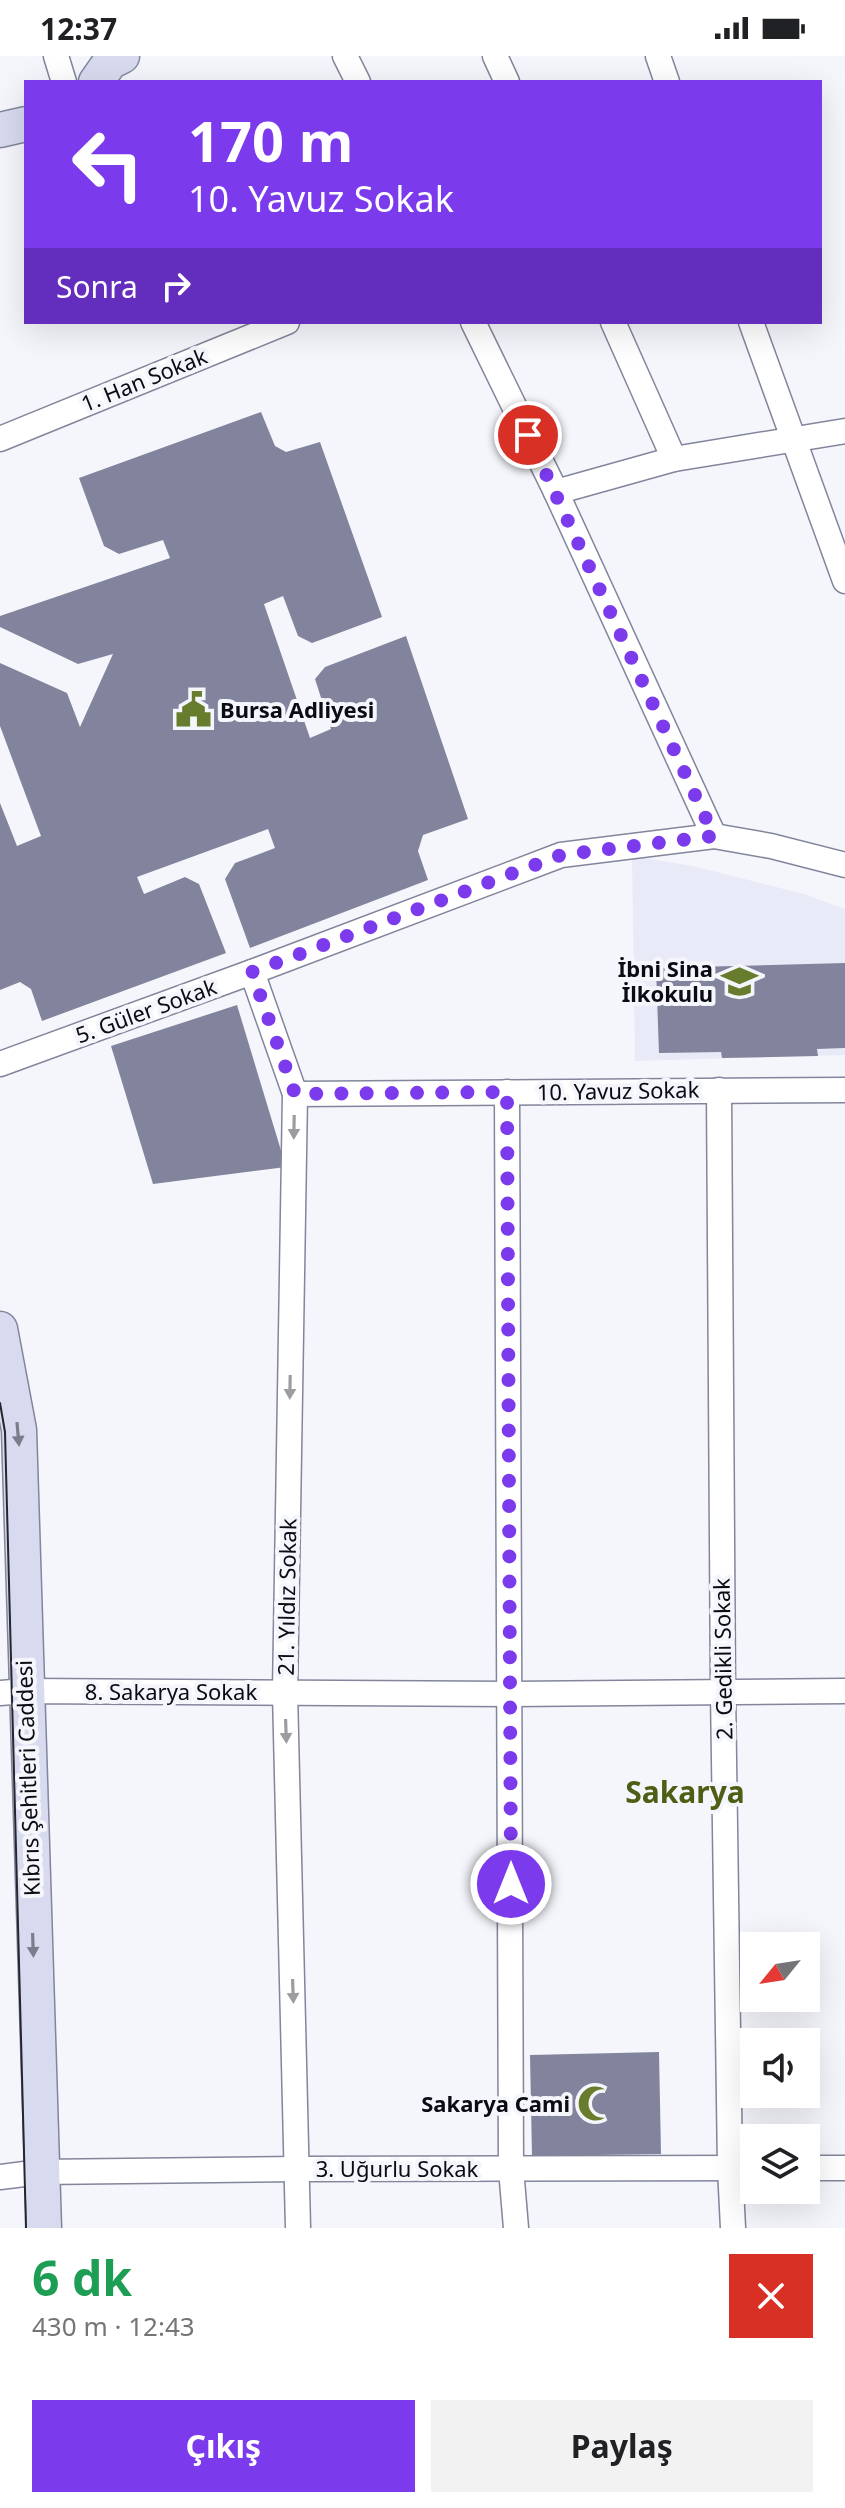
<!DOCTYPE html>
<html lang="tr">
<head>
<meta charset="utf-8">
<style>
  body { margin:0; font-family:"Noto Sans",sans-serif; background:#f2f2f2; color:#202124; height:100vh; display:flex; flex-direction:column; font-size:30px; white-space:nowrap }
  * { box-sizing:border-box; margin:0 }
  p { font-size:26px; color:#757577 }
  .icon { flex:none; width:44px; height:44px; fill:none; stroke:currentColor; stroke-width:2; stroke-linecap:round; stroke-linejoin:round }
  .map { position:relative; height:2172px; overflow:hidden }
  .sheet { display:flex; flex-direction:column; background:#fff; flex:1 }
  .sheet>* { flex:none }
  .hud { position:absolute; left:24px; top:24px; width:798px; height:244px; border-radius:0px; box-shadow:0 8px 32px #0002; background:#7c3aed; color:#fff; overflow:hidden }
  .needle { width:52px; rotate:240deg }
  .tools { position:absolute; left:740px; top:1876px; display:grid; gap:16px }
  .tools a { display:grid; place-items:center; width:80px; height:80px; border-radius:0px; background:#fff; box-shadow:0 8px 32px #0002; font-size:40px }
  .pin { position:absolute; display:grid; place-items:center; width:68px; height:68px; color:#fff; margin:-34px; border:4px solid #fff; border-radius:50%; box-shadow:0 2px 8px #0007 }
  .me { position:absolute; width:88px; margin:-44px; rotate:0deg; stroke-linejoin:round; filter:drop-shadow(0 0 6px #0008) }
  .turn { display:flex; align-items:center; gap:28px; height:168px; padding:0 32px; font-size:36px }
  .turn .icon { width:104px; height:104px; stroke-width:2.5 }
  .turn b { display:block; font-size:56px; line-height:68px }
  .then { display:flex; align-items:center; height:76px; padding:0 32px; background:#0003; gap:16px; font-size:30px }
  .round { display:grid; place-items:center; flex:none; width:84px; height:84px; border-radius:0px; background:#f2f2f2 }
  .head { display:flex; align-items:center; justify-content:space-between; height:136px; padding:0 32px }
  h1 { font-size:48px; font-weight:700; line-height:60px; color:#1e9e55 }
  .action { display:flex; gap:16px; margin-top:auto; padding:16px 32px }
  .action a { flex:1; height:92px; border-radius:0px; background:#7c3aed; color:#fff; font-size:32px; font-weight:700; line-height:92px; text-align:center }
  .action a+a { background:#f2f2f2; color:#202124 }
  .status { display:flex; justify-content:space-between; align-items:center; height:56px; padding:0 40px; background:#fff; direction:ltr }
  .status svg { height:22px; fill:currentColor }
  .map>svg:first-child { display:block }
  .built { fill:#e8eaf7 }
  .building { fill:#81849c }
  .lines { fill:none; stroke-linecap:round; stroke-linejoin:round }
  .street-casing { stroke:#82859c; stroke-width:27 }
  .secondary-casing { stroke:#82859c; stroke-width:37 }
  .street { stroke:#fff; stroke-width:24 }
  .secondary { stroke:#d8daef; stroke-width:34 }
  .tram { stroke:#25262e; stroke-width:2 }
  .oneway { fill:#9d9da1 }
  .oneway2 { fill:#7b7d8c }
  .route { stroke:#7c3aed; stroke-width:14; stroke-dasharray:0 25.2 }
  .labels { text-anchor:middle; stroke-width:8; stroke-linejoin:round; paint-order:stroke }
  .street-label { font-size:22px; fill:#0a0b13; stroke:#f5f6fb }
  .poi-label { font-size:22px; font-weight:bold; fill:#0a0b13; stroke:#f5f6fb; text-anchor:end }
  .district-label { font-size:30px; font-weight:bold; fill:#4c5f14; stroke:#f5f6fb }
</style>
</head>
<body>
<div class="status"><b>12:37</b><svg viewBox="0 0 49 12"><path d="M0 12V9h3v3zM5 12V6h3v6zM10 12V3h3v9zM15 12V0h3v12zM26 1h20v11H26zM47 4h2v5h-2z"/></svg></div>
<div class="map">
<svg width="845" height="2172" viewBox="0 0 845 2172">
  <rect width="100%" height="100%" fill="#f5f6fb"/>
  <path class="built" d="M632,800l61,10 111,28 41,15v146l-210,6z"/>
  <g class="building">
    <path d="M261,356l14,34 11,6 34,-10 62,175 -70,26 -14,-7 -15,-40 -19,8 46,134 21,-9 -16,-50 10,-12 81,-31 62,183 -45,16 -5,16 10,29 -178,68 -25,-69 10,-16 40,-15 -7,-19 -131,48 7,17 41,-17 14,7 27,69 -184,68 -11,-32 -11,-7 -20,8v-187l17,43 24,-10 -41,-110v-63l67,30 13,34 33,-73 -35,10 -78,-37v-11l170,-58 -7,-18 -44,14 -15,-8 -25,-68z"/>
    <path d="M845,907v85l-28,1 1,7 -96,2 -1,-6 -62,1 -3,-85z"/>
    <path d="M237,949l49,162 -133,17 -42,-138z"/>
    <path d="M659,1996l2,102 -129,2 -2,-101z"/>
  </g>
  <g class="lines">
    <defs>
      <g id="street">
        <path d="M56,0l8,26"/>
        <path d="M345,0l13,26"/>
        <path d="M495,0l12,26"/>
        <path d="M658,0l9,26"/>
        <path d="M473,266l83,170 158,344"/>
        <path d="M613,266l61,137"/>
        <path d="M751,266l94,259"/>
        <path d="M0,383l287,-117"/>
        <path d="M556,436l118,-33 171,-28"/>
        <path d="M252,916l43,122 -10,599 13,535"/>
        <path d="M0,1008l252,-92 309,-117 153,-19 57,10 74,19"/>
        <path d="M719,1034l4,601 7,477 3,60"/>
        <path d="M507,1036l4,1077 5,59"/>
        <path d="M295,1038l550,-4"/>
        <path d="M0,1637l26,-2 485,3 334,-3"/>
        <path d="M806,2112h39"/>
        <path d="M0,2121l40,-5 258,-3 456,-1"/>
      </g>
      <g id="secondary">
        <path d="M96,26l14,-20 12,-6"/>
        <path d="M0,74l26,-6"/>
        <path d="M0,1273l19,101 25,798"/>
      </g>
    </defs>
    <use href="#street" class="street-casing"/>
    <use href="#secondary" class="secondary-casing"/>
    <use href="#street" class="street"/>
    <use href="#secondary" class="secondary"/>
    <path class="tram" d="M0,1347l5,29 21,796"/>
  </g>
  <defs><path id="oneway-solid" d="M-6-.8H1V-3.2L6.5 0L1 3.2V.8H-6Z" transform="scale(2)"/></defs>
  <g class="oneway">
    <use href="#oneway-solid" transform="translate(294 1071) rotate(91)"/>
    <use href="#oneway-solid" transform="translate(290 1331) rotate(91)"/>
    <use href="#oneway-solid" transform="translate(286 1675) rotate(88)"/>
    <use href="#oneway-solid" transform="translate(293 1935) rotate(88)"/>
  </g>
  <g class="oneway2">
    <use href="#oneway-solid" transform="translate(18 1378) rotate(85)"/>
    <use href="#oneway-solid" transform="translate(33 1889) rotate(88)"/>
  </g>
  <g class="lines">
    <path class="route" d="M511,1828l-4,-792 -212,2 -43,-122 309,-117 153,-19 -186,-401"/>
  </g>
  <defs>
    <symbol id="civic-bare" viewBox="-9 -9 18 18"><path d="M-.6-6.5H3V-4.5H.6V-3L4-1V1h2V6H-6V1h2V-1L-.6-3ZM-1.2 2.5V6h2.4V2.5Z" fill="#677c2d" stroke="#f5f6fb" stroke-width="2.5" paint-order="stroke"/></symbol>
    <symbol id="school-bare" viewBox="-9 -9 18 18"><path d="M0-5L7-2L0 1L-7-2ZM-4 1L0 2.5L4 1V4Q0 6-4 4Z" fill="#677c2d" stroke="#f5f6fb" stroke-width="2.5" paint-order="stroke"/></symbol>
    <symbol id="mosque-bare" viewBox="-9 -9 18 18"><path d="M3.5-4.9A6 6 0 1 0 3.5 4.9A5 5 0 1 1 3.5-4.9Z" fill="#677c2d" stroke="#f5f6fb" stroke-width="2.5" paint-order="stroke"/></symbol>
  </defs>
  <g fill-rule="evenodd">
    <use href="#civic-bare" x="168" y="628" width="51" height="51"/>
    <use href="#school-bare" x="714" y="900" width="51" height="51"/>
    <use href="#mosque-bare" x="570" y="2022" width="51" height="51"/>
  </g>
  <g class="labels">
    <g class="street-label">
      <text transform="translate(144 324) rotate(-22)" y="8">1. Han Sokak</text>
      <text transform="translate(146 955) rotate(-20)" y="8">5. Güler Sokak</text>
      <text transform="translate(618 1035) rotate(-1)" y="8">10. Yavuz Sokak</text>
      <text transform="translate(287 1541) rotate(-89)" y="8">21. Yıldız Sokak</text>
      <text transform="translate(723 1603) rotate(-91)" y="8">2. Gedikli Sokak</text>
      <text x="171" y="1644">8. Sakarya Sokak</text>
      <text transform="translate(28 1722) rotate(-92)" y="8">Kıbrıs Şehitleri Caddesi</text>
      <text x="397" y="2121">3. Uğurlu Sokak</text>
    </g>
    <g class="poi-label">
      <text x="220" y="662" text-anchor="start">Bursa Adliyesi</text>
      <text x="713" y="921">İbni Sina<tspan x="713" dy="25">İlkokulu</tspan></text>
      <text x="570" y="2056">Sakarya Cami</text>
    </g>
    <g class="district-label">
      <text x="685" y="1747">Sakarya</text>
    </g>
  </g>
</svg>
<div class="tools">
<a><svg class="needle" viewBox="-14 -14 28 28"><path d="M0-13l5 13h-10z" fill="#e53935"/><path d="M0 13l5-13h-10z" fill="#757577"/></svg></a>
<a><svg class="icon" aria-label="sound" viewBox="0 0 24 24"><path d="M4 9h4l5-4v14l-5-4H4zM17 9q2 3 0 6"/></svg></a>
<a><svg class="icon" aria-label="layers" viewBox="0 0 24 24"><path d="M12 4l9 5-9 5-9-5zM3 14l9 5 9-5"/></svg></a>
</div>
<div class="pin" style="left:528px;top:379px;background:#d93025"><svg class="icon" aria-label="arrive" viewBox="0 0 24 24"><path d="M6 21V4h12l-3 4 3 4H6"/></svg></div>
<svg class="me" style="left:511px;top:1828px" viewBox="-20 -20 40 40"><circle r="17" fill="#7c3aed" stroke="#fff" stroke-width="3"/><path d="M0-11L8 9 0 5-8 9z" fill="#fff"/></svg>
<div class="hud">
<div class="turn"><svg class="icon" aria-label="left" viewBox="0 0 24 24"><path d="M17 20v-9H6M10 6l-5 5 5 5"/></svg><div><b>170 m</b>10. Yavuz Sokak</div></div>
<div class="then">Sonra<svg class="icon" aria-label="right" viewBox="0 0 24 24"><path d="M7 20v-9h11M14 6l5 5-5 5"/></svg></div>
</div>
</div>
<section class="sheet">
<div class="head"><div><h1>6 dk</h1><p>430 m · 12:43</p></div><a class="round" style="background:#d93025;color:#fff"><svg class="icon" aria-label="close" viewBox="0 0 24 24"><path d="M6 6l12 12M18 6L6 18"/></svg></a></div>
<div class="action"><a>Çıkış</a><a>Paylaş</a></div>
</section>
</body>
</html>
